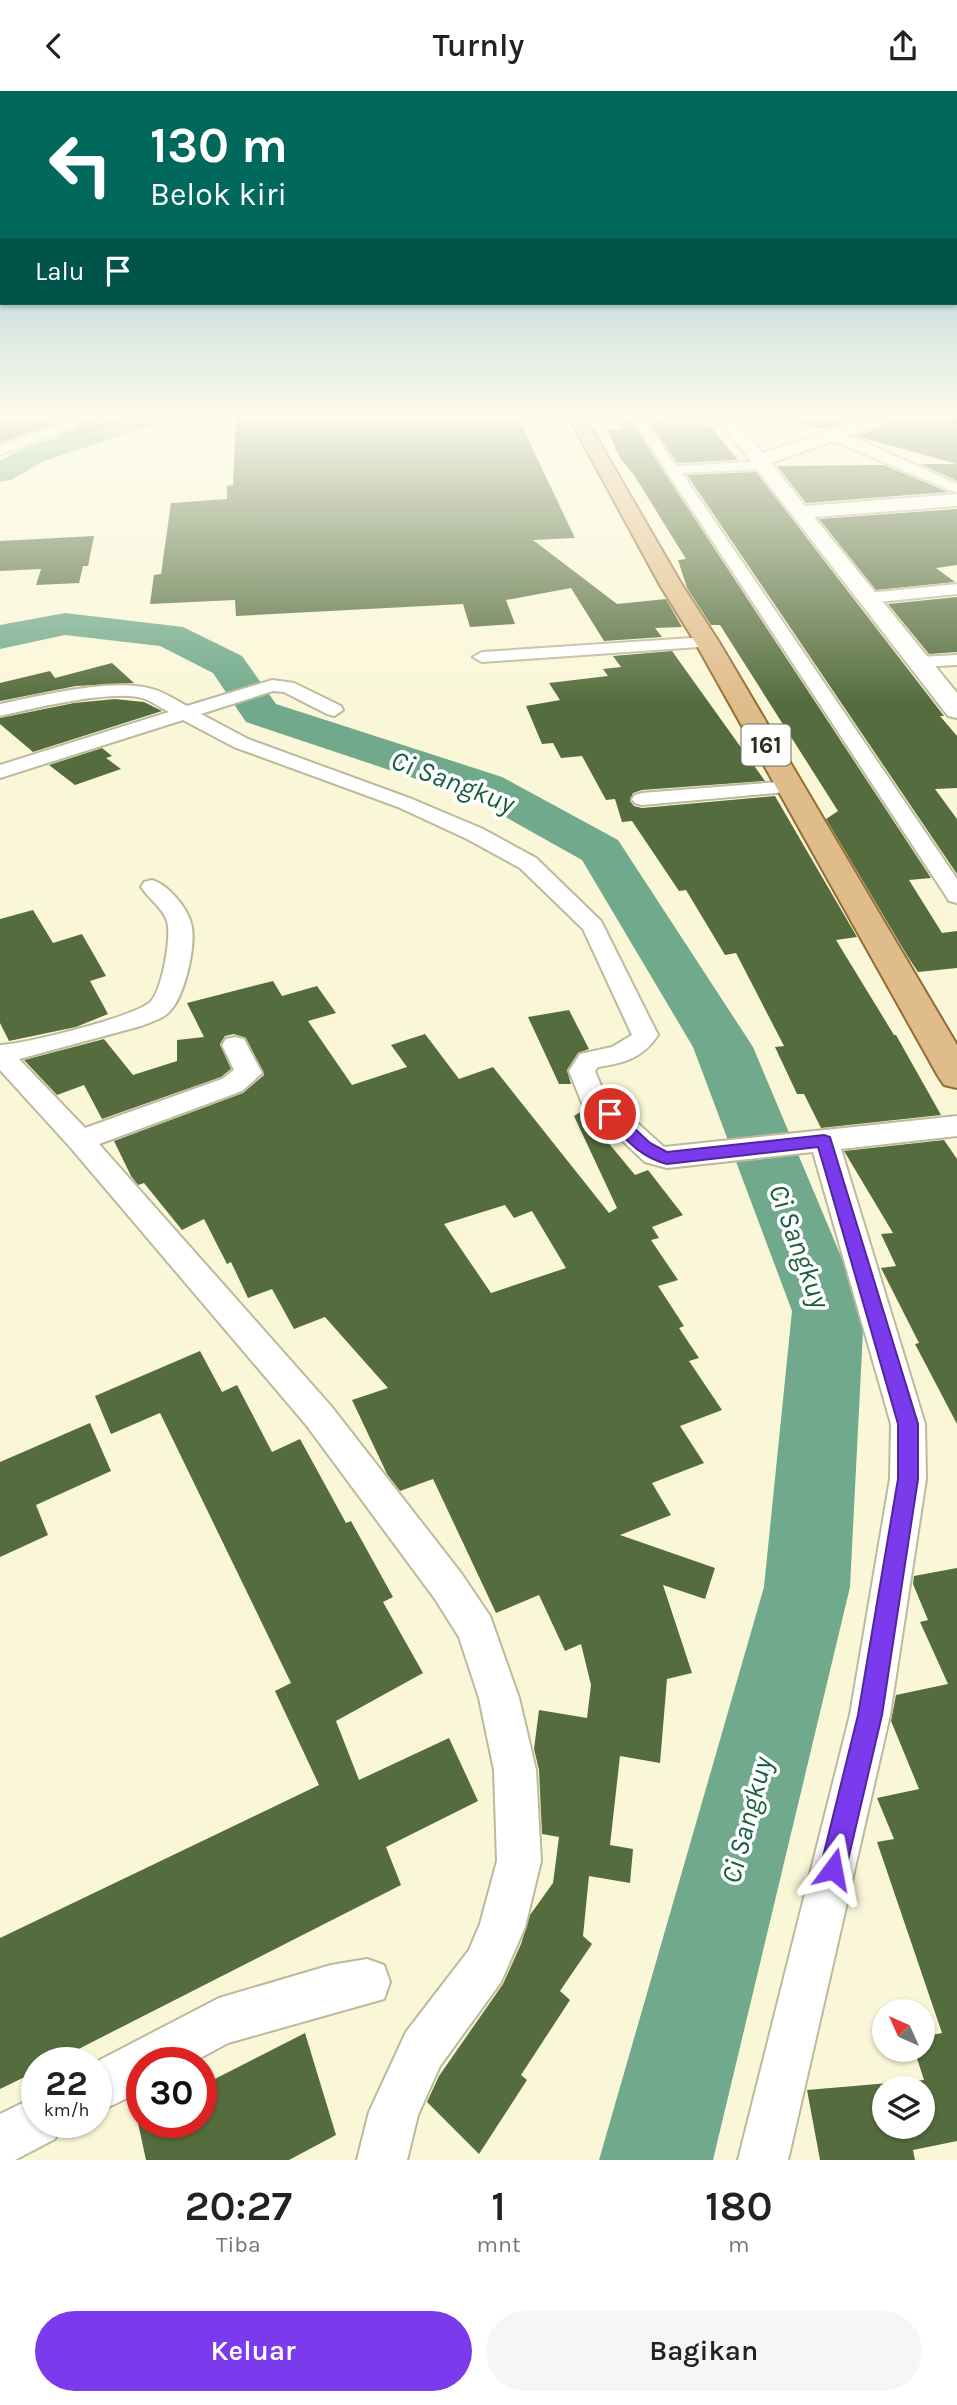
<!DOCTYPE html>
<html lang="id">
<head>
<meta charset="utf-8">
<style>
  body { margin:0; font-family:Karla,sans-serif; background:#f6f6f6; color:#222; height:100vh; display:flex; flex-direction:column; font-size:26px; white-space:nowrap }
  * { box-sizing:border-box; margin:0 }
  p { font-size:23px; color:#767676 }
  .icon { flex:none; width:38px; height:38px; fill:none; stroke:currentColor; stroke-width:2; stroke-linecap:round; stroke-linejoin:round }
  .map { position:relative; height:2069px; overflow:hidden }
  .sheet { display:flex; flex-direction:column; background:#fff; flex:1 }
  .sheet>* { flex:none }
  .banner { position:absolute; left:0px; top:0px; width:957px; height:214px; box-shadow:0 2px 5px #0004; background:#00695c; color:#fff; overflow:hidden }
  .needle { width:46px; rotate:315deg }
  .buttons { position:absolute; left:872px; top:1908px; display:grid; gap:14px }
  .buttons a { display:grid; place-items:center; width:63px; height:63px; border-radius:50%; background:#fff; box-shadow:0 2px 5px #0004; font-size:35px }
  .speed { position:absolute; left:21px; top:1956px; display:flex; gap:14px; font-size:35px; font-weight:700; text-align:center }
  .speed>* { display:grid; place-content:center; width:91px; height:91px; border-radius:50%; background:#fff; box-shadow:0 2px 5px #0004; line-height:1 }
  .speed small { font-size:18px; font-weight:400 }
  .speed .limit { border:10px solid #d22; background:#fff; color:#111 }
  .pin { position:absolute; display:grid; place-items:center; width:60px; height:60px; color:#fff; margin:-30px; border:4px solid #fff; border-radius:50%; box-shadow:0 2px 7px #0007 }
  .me { position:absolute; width:77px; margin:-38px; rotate:13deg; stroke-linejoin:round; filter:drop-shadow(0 0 5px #0008) }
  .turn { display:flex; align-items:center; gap:24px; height:147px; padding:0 35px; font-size:32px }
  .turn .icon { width:91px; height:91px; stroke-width:2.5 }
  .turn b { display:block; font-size:49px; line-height:60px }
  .then { display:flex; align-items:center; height:66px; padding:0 35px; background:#0003; gap:14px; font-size:26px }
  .eta { display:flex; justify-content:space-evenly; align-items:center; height:119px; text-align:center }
  .eta b { font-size:42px; font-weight:600; line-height:49px }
  .button { display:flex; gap:14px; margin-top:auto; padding:14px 35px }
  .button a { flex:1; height:80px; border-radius:42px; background:#7c3aed; color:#fff; font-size:28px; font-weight:600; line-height:80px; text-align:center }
  .button a+a { background:#f6f6f6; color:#222 }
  header { display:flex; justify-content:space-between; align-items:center; height:91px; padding:0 35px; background:#fff; font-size:32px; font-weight:600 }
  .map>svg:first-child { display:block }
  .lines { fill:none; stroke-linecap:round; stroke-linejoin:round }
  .river { fill:#70a98b; fill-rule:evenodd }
  .building { fill:#556d3e; fill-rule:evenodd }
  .street-casing { stroke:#bcb99c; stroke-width:4 }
  .secondary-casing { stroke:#bcb99c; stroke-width:4 }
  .primary-casing { stroke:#936d32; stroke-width:4 }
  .street { fill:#fff; fill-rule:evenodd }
  .secondary { fill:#fff; fill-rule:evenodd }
  .primary { fill:#e0bc8a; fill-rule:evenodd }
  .route { fill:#7c3aed; stroke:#51269a; stroke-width:2 }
  .labels { text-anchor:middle; stroke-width:7; stroke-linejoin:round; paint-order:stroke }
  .shield { fill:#fff; stroke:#6b6b62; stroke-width:2 }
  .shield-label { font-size:24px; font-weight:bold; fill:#2c2b1f }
  .water-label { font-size:28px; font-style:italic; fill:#1b5f41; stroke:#fff }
</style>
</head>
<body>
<header><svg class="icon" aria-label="back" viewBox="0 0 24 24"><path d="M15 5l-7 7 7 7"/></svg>Turnly<svg class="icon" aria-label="share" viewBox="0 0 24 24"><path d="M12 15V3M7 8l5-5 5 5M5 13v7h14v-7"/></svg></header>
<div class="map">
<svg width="957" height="2069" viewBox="0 0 957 2069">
  <rect width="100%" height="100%" fill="#faf7d8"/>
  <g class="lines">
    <g class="river">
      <path d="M130,323h31l-6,10 -111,37 -33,19 -11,2v-21l22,-12z"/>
      <path d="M65,522l118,14 59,29 34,48 226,73 116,63 135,207 111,264 -14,276 -137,573h-114l165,-573 28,-276 -99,-264 -111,-187 -112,-63 -224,-75 -33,-49 -53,-27 -95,-11 -65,14v-24z"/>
    </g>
  </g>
  <g class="building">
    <path d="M0,323h65l-2,6 -63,23z"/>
    <path d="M82,323h14l1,17 -41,6 20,-8z"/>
    <path d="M236,323h280l59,124 -42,2 84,64 49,-5 16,28 -27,1 7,9 -58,4 -33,-53 -65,12 9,24 -45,3 -7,-23 -227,12 -1,-16 -85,4 4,-29 7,-1 10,-71 56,-4v-13l6,-1z"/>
    <path d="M614,323h12l305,464 -22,2 33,53 15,-2v37l-39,4 -10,-15 -82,-138 12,-8 -118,-186h-9l-24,-37 -9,-28 8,-1 -52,-84 -14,-17 -13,-29h16z"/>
    <path d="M644,323h15l8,11 43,1 28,34 -61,3z"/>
    <path d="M802,323h67l-46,15 -23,-6z"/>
    <path d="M903,323h42l12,3v47l-101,-28 43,-16z"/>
    <path d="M920,373h37v17z"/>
    <path d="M884,374l64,27 -142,11 -29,-37z"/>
    <path d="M756,381l188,244h-4l17,20v52l-22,1 22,30v55l-270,-399z"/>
    <path d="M957,418v56l-21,3 19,14 -79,8 -57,-71z"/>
    <path d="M94,445l-6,30h-5l-4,17 -43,2 5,-16 -41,2v-30z"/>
    <path d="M957,506v55l-28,2 -41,-50z"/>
    <path d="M672,560l93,130 -123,9 -9,3 -3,8 4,5 8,2 133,-12 82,141 -21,3 58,95h2l45,80 -120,13 -17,-34h-7l-22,-47 9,-1 -48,-93 -11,2 -39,-65 -7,1 -47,-70 -10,1 -7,-23 -9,1 -24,-44 -21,2 -8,-15 -11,1 -16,-38 34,-6 -11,-17 59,-7 -5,-7 18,-2 -8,-11z"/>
    <path d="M112,572l22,20 -58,3 -76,15v-18l50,-12 5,7z"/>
    <path d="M115,608l29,3 18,9 -129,41 -33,-28v-6l74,-15z"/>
    <path d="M102,657l10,8 -6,2 15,11 -46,16 -26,-20z"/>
    <path d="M33,819l20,33 29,-9 24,42 -16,5 18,33 -32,13 -67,14 -9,-18v-104z"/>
    <path d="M273,890l9,15 35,-10 19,27 -28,8 44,64 55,-18 -16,-22 34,-11 34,45 34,-12 116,146 8,-5 -43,-92 8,-5 53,64 13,-5 35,45 -31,12 7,11 -8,2 27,40 -20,6 26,40 -5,2 20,30 -10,3 33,49 -42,16 24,37 -52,20 19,32 -51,20 95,33 -10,31 -42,-14 29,88 -25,6 -7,84 -40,-7 -10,89 23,4 -3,34 -41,-7 -6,60 9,8 -32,47 10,9 -49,75 6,5 -48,74 -52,-52 12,-26 64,-92 18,-40 9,-29 23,-32 6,-46 -17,-3 -3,-64 -5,-21 5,-39 48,8 4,-33 -10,-41 -16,7 -26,-56 -43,18 -63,-134 -33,12 -13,-17 -35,-74 36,-12 -63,-71 -31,12 -22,-40 -24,9 -17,-36 -4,2 -23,-45 -22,11 -38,-47 -6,2 -7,-9 -17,-35 129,-48 21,-18 -18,-37 -12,-4 -9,2 -5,8 11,25 -10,8 -119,42 -18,-34 -27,10 -33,-35 80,-21 29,36 44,-14v-21l27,-3 -17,-34zM505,1114l9,13 18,-7 34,57 -75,25 -47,-69z"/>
    <path d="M569,919l20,39 -11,4 -11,17 4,14h-12l-31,-67z"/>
    <path d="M944,1049l13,19v265l-42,-80 4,-1 -38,-75 15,-2 -15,-32 12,-1 -49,-82z"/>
    <path d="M200,1260l22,41 15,-7 35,67 28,-13 46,84 5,-2 42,76 -10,5 40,71 -87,48 23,59 90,-42 29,63 -92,46 15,38 -350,178h-14v8l-37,18v-151l319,-153 -44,-94 16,-8 -131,-270 -49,21 -16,-38z"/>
    <path d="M90,1332l21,48 -75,34 12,30 -48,22v-95z"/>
    <path d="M957,1477v573l-44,9 2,10h-95l-13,-70 117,-10 -10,-31h8v-12l20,-4 -65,-191 17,-3 -17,-41 42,-9 -28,-68 5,-26 52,-11 -28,-62 8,-2 -15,-36 1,-8zM884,1997h38v38h-38z"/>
    <path d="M305,1942l31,102 -47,25h-143l-8,-37h63v-37z"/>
  </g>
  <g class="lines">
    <defs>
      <g id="street">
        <path d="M68,323h12l-5,13 -75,28v-9l65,-24z"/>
        <path d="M629,323h12l35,52 86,-5 7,4 -7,4 -80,4 275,406v24l-8,-2 -3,-5z"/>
        <path d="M662,323l16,2 49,-2 4,3 -6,4 -47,3 -11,-2z"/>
        <path d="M832,340l28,9 97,44v9l-130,-55 -1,-3z"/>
        <path d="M957,493v10l-88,9 -8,-5 8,-5z"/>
        <path d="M707,546l9,5 -3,4 -231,16 -9,-5 9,-5z"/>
        <path d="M957,564v10l-39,2 -9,-5 9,-5z"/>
        <path d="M272,589l22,3 47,23 2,4 -9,6 -7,-2 -43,-22 -11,-1 -72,23 47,25 164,60 71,30 53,29 65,63 57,114c-15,23 -34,28 -60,32l-3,4 9,22 60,54 293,-31v20l-116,13 84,275 1,55 -36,236 -102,445h-50l112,-445 40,-236 1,-55 -78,-272 -146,16 -22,-6 -63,-59 -13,-32 11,-17 32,-7 20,-12 -49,-106 -63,-61 -53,-29 -69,-32 -164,-60 -51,-27 -183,58v-13l169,-53c-8,-4 -16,-10 -24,-13 -29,-11 -113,10 -145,17v-12c39,-8 115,-27 152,-15 12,3 24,11 35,17z"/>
        <path d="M791,690l7,2 3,4 -3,4 -156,14 -7,-2 -3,-4 3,-4 7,-2z"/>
        <path d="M152,789c15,4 35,27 39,43 6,20 -6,73 -21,88 -7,8 -19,11 -29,15l-122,33 66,69 137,-49 12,-9 -12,-25 4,-6 9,-2 9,2 18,34 -20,18 -143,53 232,262 130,167 29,43 29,82 17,72 5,91 -16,66 -24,55 -61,84 -22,49 -11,45h-50l12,-48 37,-80 63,-82 11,-26 17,-63 -3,-91 -15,-72 -20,-61 -24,-38 -128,-173 -237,-279 -70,-77v-25c26,-1 129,-27 149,-42 13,-10 23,-67 18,-82 -4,-13 -19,-23 -26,-34l3,-5z"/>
        <path d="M367,1868l17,6 6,17 -6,17 -156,44 -37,20h-49v28l-46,22 -2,-50 125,-65 112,-33z"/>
        <path d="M37,2005v27h24l-6,16 -40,21h-15v-46z"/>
      </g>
      <path id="secondary" d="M714,323h17l32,39 113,-39h24l-2,4 -127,45 34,43 152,-12v12l-143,11 143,176v25l-9,-2z"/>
      <path id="primary" d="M567,323h16l99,171 37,57 238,403v43l-13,-3 -6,-9 -243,-434 -35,-57z"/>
    </defs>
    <use href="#street" class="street-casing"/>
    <use href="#secondary" class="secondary-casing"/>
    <use href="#primary" class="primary-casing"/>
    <use href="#street" class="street"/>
    <use href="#secondary" class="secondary"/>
    <use href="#primary" class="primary"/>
  </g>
  <linearGradient id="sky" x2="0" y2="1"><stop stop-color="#78b0c3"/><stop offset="0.53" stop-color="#fdfbed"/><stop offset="1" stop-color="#fdfbed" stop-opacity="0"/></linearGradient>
  <rect width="957" height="612" fill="url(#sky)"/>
  <path class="route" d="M610,1017l5,2 35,33 17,9 157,-17 6,2 88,287v55l-36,236 -36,154 -4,9 -9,4 -9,-4 -4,-9 38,-154 40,-236v-55l-74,-257 -6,-20 -151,17c-28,-7 -43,-27 -63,-47l-2,-3 2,-4z"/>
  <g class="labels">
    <rect class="shield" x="741.5" y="633.5" width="49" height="41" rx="5"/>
    <g class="shield-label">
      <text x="766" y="662">161</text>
    </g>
    <g class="water-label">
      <text transform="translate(453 690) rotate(21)" y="10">Ci Sangkuy</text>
      <text transform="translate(800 1155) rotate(70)" y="10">Ci Sangkuy</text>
      <text transform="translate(746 1729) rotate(-75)" y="10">Ci Sangkuy</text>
    </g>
  </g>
</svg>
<div class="buttons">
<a><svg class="needle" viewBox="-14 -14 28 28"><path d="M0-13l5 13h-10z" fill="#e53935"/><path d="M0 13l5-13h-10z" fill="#767676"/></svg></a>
<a><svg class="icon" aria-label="layers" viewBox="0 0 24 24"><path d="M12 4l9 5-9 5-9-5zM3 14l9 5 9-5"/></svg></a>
</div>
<div class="speed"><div>22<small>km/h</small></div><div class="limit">30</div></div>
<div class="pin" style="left:610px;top:1023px;background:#d93025"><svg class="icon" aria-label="arrive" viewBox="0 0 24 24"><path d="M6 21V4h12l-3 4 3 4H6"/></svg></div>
<svg class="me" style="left:833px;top:1778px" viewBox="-20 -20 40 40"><path d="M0-17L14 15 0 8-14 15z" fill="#7c3aed" stroke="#fff" stroke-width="4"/></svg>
<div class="banner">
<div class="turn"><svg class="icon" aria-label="left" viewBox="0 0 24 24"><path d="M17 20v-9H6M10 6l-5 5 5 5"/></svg><div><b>130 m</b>Belok kiri</div></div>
<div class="then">Lalu<svg class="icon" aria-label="arrive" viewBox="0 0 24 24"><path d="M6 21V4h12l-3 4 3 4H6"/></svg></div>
</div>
</div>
<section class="sheet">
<div class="eta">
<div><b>20:27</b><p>Tiba</p></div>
<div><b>1</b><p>mnt</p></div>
<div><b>180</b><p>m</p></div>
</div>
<div class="button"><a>Keluar</a><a>Bagikan</a></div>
</section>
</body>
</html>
